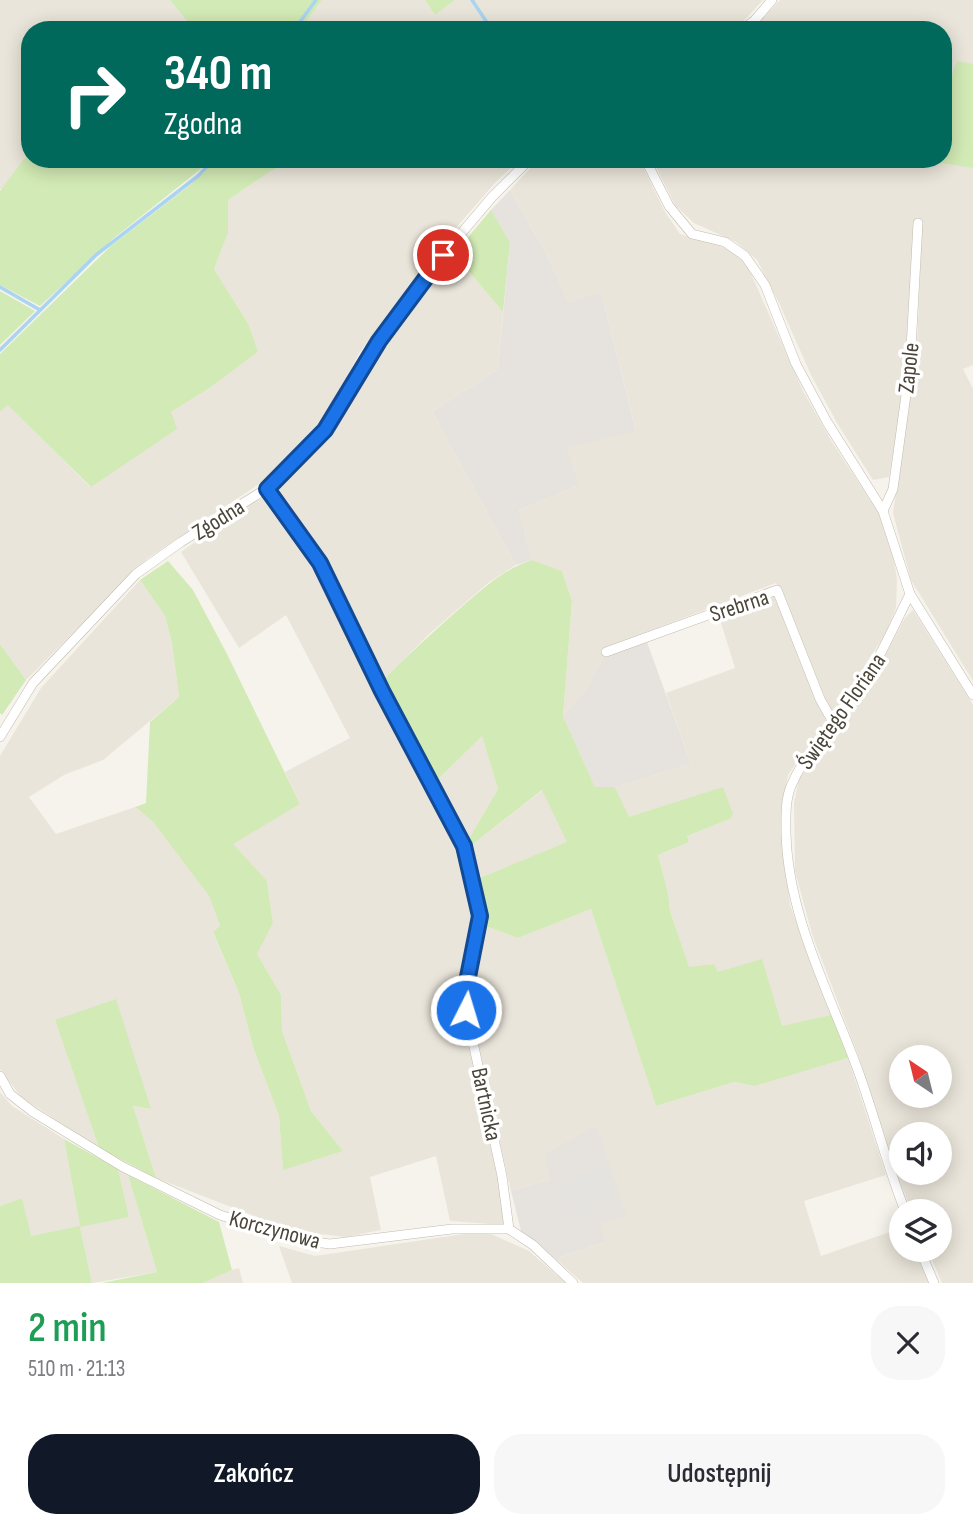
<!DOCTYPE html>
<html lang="pl">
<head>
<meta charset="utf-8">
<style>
  body { margin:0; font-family:"Sofia Sans Condensed",sans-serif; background:#f7f7f7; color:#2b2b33; height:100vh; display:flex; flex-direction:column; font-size:26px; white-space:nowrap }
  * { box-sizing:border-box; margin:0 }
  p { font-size:23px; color:#7c7c81 }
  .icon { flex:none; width:38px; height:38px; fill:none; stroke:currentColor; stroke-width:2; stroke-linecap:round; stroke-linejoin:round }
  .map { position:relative; height:1283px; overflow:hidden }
  .panel { display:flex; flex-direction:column; background:#fff; flex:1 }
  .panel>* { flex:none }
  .banner { position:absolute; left:21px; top:21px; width:931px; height:147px; border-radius:28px; box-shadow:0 4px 18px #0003; background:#00695c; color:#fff; overflow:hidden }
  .needle { width:46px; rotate:325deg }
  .tools { position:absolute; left:889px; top:1045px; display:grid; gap:14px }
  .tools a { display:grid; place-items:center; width:63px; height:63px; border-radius:50%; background:#fff; box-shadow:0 4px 18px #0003; font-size:35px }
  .pin { position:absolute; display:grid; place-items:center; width:60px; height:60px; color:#fff; margin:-30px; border:4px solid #fff; border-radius:50%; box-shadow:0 2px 7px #0007 }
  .me { position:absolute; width:77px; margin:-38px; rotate:5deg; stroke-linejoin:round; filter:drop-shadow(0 0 5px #0008) }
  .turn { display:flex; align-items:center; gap:24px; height:147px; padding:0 28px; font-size:32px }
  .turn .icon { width:91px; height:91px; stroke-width:2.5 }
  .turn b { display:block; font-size:49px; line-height:60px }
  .round { display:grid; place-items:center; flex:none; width:74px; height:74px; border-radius:28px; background:#f7f7f7 }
  .summary { display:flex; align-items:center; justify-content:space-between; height:119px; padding:0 28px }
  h1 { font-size:42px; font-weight:600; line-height:52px; color:#1e9e55 }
  .button { display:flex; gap:14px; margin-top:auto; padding:14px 28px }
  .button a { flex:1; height:80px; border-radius:28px; background:#111827; color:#fff; font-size:28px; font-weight:600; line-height:80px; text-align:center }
  .button a+a { background:#f7f7f7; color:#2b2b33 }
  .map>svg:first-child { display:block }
  .residential { fill:#eae5da; fill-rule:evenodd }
  .industrial { fill:#e6e2dd }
  .green { fill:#d2eab5 }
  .parking { fill:#e5e3e0 }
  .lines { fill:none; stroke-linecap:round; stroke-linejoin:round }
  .stream { stroke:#a9d4f2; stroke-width:3.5 }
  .minor-casing { stroke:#c2bbae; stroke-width:10 }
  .minor { stroke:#fff; stroke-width:9 }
  .route-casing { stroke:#114b97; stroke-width:18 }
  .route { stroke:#1a73e8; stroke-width:12 }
  .labels { text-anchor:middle; stroke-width:7; stroke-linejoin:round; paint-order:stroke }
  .street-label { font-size:23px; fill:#4b4439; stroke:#fff }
</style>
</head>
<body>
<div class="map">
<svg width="973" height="1283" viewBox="0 0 973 1283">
  <rect width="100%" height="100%" fill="#f6f3ec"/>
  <g class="residential">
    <path d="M0,0h170l24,30h-164v121l-27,38h-3z"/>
    <path d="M322,0h103l10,15 20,-15h308l-28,30h-435z"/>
    <path d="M780,0h193v365l-10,4 10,20v292l-62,-101 -18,-67 24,-165 5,-129h-7l-11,168 -15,90 -16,3 -36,-57 -26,-48 -31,-70 -23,-45 -21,-18 -42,-19 -19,-18 -23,-46h291v-129h-191z"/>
    <path d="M294,159h226l-26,25 -60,69 -74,99 -43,79 -52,49 -117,78 -122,122 -26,-36v-232l8,-8 82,83 81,-75 37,-23 50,-37 -9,-27 -35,-56 14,-36v-33l40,-27z"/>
    <path d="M539,159h100l26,53 15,22 43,13 13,7 12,13 55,124 29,51 49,75 12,38 4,24 -1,29 -11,27 -17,25v7l-36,47 -56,-131 -175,66 3,8 -19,34 -22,25 9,-115 -10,-30 -30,-11 -13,-50 60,-25 -13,-38 70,-17 -35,-138 -33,12 -21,-49 -37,-65z"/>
    <path d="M454,254l49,58 -5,57 -66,43 84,153 -28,18 -59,51 -47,47 -57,-116 -50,-74 35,-34 19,-23 46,-76z"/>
    <path d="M268,497l44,61 148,286 16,73 -17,86 16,57 23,115 7,50 -55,-4 -14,-65 -66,21 11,53 -35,7 -52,-6 -138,-53 -23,-72 17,3 -95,-89 44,128 -78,-51 -21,-28v-313l41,-68 99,-108 25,36 7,27 7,54 -76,63 -39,15 -35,22 27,37 82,-28 15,16 56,74 11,30 -7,7 26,60 14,54 26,69 4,53 60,-18 -32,-40 -29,-80 -1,-36 -25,-42 17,-30 -6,-42 -35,-37 68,-40 -15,-32 65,-34 -64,-123 -47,33 -58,-96 76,-52z"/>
    <path d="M774,595l52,126 -38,54 -7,35 9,95 41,110 -49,12 -64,-55 -5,-8 -24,4 -19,-57 -2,-18 -10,-38 31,-13 -2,-6 43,-17 -101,-1 -14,-31 76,-23 -25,-71 69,-25 -16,-52z"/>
    <path d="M913,610l60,95v578h-31l-14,-33h12v-39h-28l-13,-31 -39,-120 -48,-126 -17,-63 -1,-68 5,-24 59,-80 20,-30 27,-51zM901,1057h39v39h-39zM901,1134h39v38h-39z"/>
    <path d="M482,735l16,54 -31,53 -32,-60z"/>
    <path d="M543,790l25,52 -93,38 -7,-32z"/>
    <path d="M591,909l65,197 78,-24 21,4 93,-28 38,117 -82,26 17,55 80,-28v22h14l15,33h-347l-24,-21 1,-5 45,-15 -6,-18 28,-9 -76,-36 -40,12 -39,-171 -1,-38 12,-57 35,13z"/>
    <path d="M0,1092l12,14 52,33 16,87 49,-9 -11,-48 10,6 29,97 -65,11 -12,-56 -50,9 -8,-38 -22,8z"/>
    <path d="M464,1234h27l38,17 37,32h-274l-13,-37 36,10z"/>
    <path d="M239,1268l4,15h-40l29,-13z"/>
  </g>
  <g class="industrial">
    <path d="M510,190l37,65 21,48 33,-11 35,139 -69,17 12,37 -60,25 13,50 -16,5 -84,-153 66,-43 12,-127 -19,-32z"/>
    <path d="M647,642l44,122 -76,23h-20l-32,-71 22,-25 19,-34z"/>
    <path d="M597,1126l30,90 -27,8 5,18 -45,15 -1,5 -38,-31 -10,-40 40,-12 -7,-25z"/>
  </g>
  <g class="green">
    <path d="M170,0h152l-22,30h-106z"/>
    <path d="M425,0h30l-20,15z"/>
    <path d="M957,61l16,3v104l-51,-8 21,-1v-59z"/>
    <path d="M30,151v8h180l-7,8 -89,71 -74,68 -40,-21v-94z"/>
    <path d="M217,159h77l-26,14 -40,27v33l-14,36 35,56 9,27 -50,37 -37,23 6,17 -86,58 -83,-82 -8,7v-58l111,-108 79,-61z"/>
    <path d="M491,210l19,32 -7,70 -49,-58z"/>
    <path d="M0,291l35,20 -35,34z"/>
    <path d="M532,560l30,11 10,30 -9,115 32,71h20l14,30 94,-30 10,27 -3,5 -43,17 2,6 -31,13 10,38 2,18 19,56 25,-3 4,8 44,-13 20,67 49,-11 17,43 -93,28 -21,-4 -78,24 -65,-197 -73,29 -35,-13v-19l-8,-26 92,-38 -25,-52 -74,58 -1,-6 31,-53 -16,-53 -47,46 -53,-101c27,-27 54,-52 83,-77 21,-18 40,-35 67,-44z"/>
    <path d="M168,561l25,29 34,64 73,150 -67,40 34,37 6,42 -16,31 24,41 1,36 29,80 32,40 -60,19 -4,-54 -26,-69 -14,-54 -26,-61 7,-6 -11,-30 -56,-74 -17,-15 10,-4 4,-81 29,-25 -7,-54 -7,-27 -25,-36z"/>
    <path d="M0,644l26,36 -24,35 -2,-2z"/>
    <path d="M116,999l35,110 -18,-3 23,72 -57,-30 -44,-128z"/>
    <path d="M64,1139l54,30 11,48 -49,10 12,56h-92v-77l22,-8 9,38 49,-10z"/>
    <path d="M128,1175l91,47 13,48 -29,13h-101l55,-11z"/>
  </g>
  <path class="parking" d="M605,1167l8,26 -23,9 5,18 -8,3 -7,-17 -10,3 -10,-26z"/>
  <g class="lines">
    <g class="stream">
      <path d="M472,0l20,30"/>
      <path d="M294,30l22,-30"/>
      <path d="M536,164l4,-5"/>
      <path d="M0,287l40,23"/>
      <path d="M0,350l96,-95 102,-79 16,-17"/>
    </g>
    <defs>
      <g id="minor">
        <path d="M742,30l13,-10 17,-20"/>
        <path d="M645,159l24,47 23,28 33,8 20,14 20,29 31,79 31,58 56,89 27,83c-16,31 -29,63 -49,93 -23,35 -53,59 -70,99 -6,15 -5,31 -5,47 2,82 42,157 70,232 18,48 30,98 49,146"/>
        <path d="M266,489l54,74 62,128 82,155 16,70 -15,76 1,18 36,166 7,53"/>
        <path d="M883,511l10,-22 17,-123 8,-143"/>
        <path d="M910,594l63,101"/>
        <path d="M606,652l171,-62 43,109 13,23"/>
        <path d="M0,737l33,-54 103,-109 45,-32 85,-53 59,-59 54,-89 64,-86 49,-58 38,-38"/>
        <path d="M0,1076l10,18 23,18 90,55 97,48 73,24 37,5 122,-15h57l24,16 40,38"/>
        <path d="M920,1250l14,33"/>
      </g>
    </defs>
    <use href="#minor" class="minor-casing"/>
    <use href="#minor" class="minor"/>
  </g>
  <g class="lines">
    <defs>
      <path id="route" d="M443,255l-64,86 -54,89 -58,59 53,74 62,128 82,155 16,70 -15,76 1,18"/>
    </defs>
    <use href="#route" class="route-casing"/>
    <use href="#route" class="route"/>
  </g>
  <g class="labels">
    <g class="street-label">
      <text transform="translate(908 368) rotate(-84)" y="8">Zapole</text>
      <text transform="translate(218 519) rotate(-32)" y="8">Zgodna</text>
      <text transform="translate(739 605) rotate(-18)" y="8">Srebrna</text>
      <text transform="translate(841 711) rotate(-55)" y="8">Świętego Floriana</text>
      <text transform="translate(487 1104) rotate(78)" y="8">Bartnicka</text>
      <text transform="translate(275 1229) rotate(15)" y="8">Korczynowa</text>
    </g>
  </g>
</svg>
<div class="tools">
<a><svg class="needle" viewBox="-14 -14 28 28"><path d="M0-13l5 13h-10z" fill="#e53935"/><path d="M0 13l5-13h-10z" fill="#7c7c81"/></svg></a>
<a><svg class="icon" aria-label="sound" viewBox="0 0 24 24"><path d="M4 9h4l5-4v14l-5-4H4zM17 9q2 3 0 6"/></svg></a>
<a><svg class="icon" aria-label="layers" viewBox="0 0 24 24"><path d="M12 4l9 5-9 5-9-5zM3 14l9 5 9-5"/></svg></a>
</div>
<div class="pin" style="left:443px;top:255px;background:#d93025"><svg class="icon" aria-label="arrive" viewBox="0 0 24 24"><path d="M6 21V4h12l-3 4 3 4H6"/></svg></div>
<svg class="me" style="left:466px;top:1010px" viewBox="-20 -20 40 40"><circle r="17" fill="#1a73e8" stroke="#fff" stroke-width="3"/><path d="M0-11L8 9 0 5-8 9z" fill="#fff"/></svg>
<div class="banner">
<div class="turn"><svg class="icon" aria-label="right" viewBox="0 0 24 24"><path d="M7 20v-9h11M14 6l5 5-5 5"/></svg><div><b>340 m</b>Zgodna</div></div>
</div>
</div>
<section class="panel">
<div class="summary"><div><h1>2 min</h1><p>510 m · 21:13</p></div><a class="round"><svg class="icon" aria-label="close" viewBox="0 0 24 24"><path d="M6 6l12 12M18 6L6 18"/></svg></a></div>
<div class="button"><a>Zakończ</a><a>Udostępnij</a></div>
</section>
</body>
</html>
